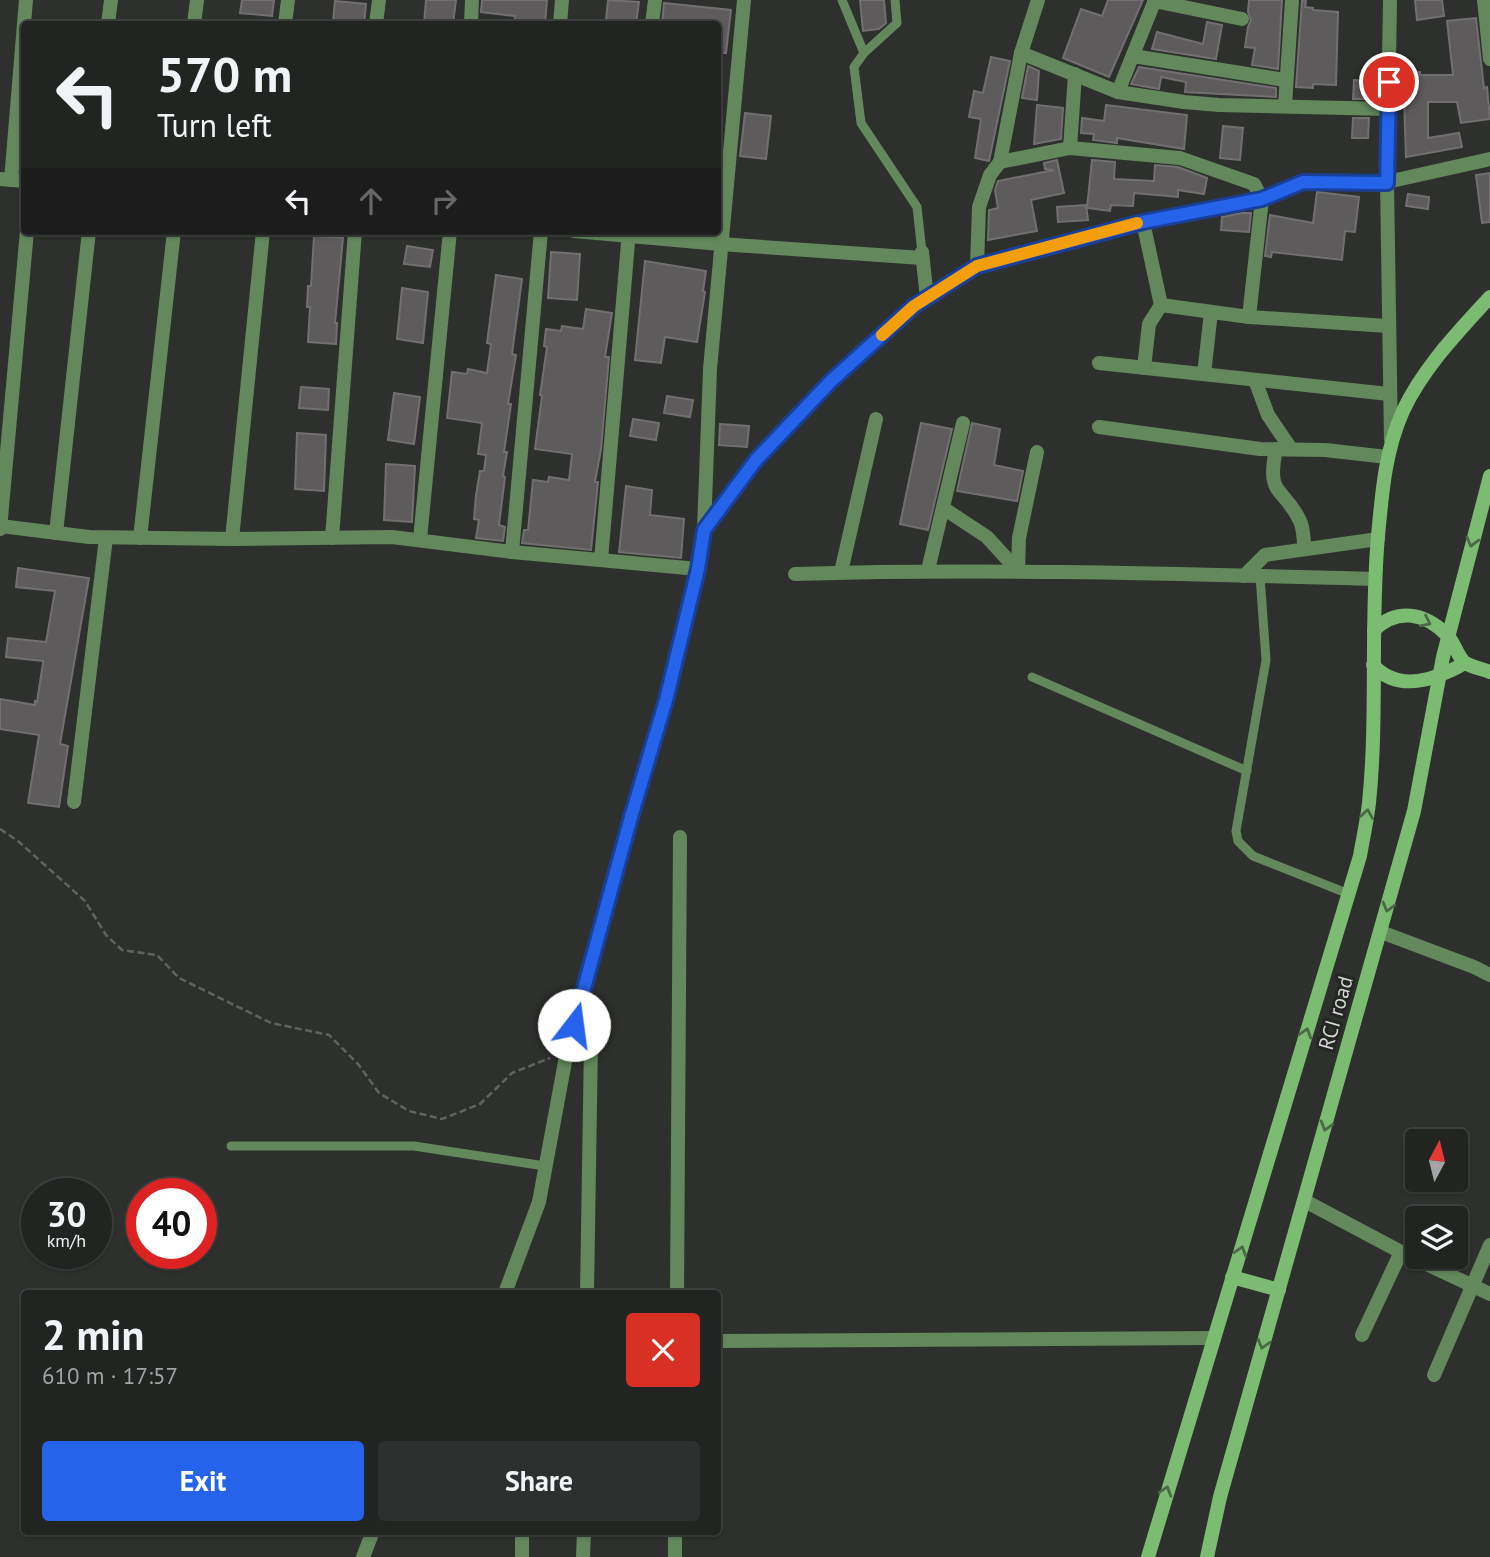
<!DOCTYPE html>
<html lang="en">
<head>
<meta charset="utf-8">
<style>
  body { margin:0; font-family:"PT Sans",sans-serif; background:#2e302f; color:#f1f3f6; height:100vh; display:flex; flex-direction:column; font-size:26px; white-space:nowrap }
  * { box-sizing:border-box; margin:0 }
  p { font-size:23px; color:#a2a4a5 }
  .icon { flex:none; width:38px; height:38px; fill:none; stroke:currentColor; stroke-width:2; stroke-linecap:round; stroke-linejoin:round }
  .map { position:relative; flex:1; overflow:hidden }
  .sheet { position:absolute; left:21px; top:1290px; width:700px; height:245px; display:flex; flex-direction:column; background:#222422; border-radius:7px; box-shadow:0 2px 5px #0004,0 0 0 2px #3f4140 }
  .sheet>* { flex:none }
  .banner { position:absolute; left:21px; top:21px; width:700px; height:214px; border-radius:7px; box-shadow:0 2px 5px #0004,0 0 0 2px #3f4140; background:#222422; color:#f1f3f6; overflow:hidden }
  .needle { width:46px; rotate:7deg }
  .tools { position:absolute; left:1405px; top:1129px; display:grid; gap:14px }
  .tools a { display:grid; place-items:center; width:63px; height:63px; border-radius:7px; background:#222422; box-shadow:0 2px 5px #0004,0 0 0 2px #3f4140; font-size:35px }
  .speed { position:absolute; left:21px; top:1178px; display:flex; gap:14px; font-size:35px; font-weight:700; text-align:center }
  .speed>* { display:grid; place-content:center; width:91px; height:91px; border-radius:50%; background:#222422; box-shadow:0 2px 5px #0004,0 0 0 2px #3f4140; line-height:1 }
  .speed small { font-size:18px; font-weight:400 }
  .speed .limit { border:10px solid #d22; background:#fff; color:#111 }
  .pin { position:absolute; display:grid; place-items:center; width:60px; height:60px; color:#fff; margin:-30px; border:4px solid #fff; border-radius:50%; box-shadow:0 2px 7px #0007 }
  .me { position:absolute; width:77px; margin:-38px; rotate:15deg; stroke-linejoin:round; filter:drop-shadow(0 0 5px #0008) }
  .turn { display:flex; align-items:center; gap:24px; height:147px; padding:0 21px; font-size:32px }
  .turn .icon { width:91px; height:91px; stroke-width:2.5 }
  .turn b { display:block; font-size:49px; line-height:60px }
  .lanes { display:flex; align-items:center; height:66px; padding:0 21px; background:#0003; justify-content:center; gap:35px; direction:ltr }
  .lanes .off { opacity:.35 }
  .round { display:grid; place-items:center; flex:none; width:74px; height:74px; border-radius:7px; background:#2e302f }
  .headline { display:flex; align-items:center; justify-content:space-between; height:119px; padding:0 21px }
  h1 { font-size:42px; font-weight:800; line-height:52px }
  .primary-button { display:flex; gap:14px; margin-top:auto; padding:14px 21px }
  .primary-button a { flex:1; height:80px; border-radius:7px; background:#2563eb; color:#fff; font-size:28px; font-weight:800; line-height:80px; text-align:center }
  .primary-button a+a { background:#2e302f; color:#f1f3f6 }
  .map>svg:first-child { display:block }
  .building { fill:#5e5b5d; stroke:#726f71; stroke-width:2 }
  .lines { fill:none; stroke-linecap:round; stroke-linejoin:round }
  .path { stroke:#616361; stroke-width:2.5; stroke-dasharray:7 3.5; stroke-linecap:butt }
  .service { stroke:#62885b; stroke-width:9 }
  .minor { stroke:#62885b; stroke-width:14 }
  .tertiary { stroke:#62885b; stroke-width:14 }
  .secondary { stroke:#7cbb72; stroke-width:14 }
  .oneway { stroke:#4c6947 }
  .route-casing { stroke:#184099; stroke-width:18 }
  .route { stroke:#2563eb; stroke-width:12 }
  .slow { stroke:#f59e0b; stroke-width:12 }
  .labels { text-anchor:middle; stroke-width:6; stroke-linejoin:round; paint-order:stroke }
  .street-label { font-size:21px; fill:#d6d7d6; stroke:#242624 }
</style>
</head>
<body>
<div class="map">
<svg width="1490" height="1557" viewBox="0 0 1490 1557">
  <rect width="100%" height="100%" fill="#2e302d"/>
  <g class="building">
    <path d="M242,0h32l-2,16 -32,-3z"/>
    <path d="M426,0h30l-3,24h-29z"/>
    <path d="M482,0h65l-2,24h-31l1,-8 -34,-4z"/>
    <path d="M608,0l31,2 -3,22h-28v-4h-2z"/>
    <path d="M860,0h24l2,23 -7,6 -16,2z"/>
    <path d="M1108,0h35l-34,77 -46,-19 18,-49 21,7z"/>
    <path d="M1249,0h33l-4,69 -26,-4 3,-17 -10,-1 3,-20 3,-7 -3,-8z"/>
    <path d="M1302,0l4,1 -1,6 8,1v2l25,2 -2,73 -23,-1v4l-17,-1z"/>
    <path d="M1415,0h27l2,16 -27,4z"/>
    <path d="M335,1l31,3 -2,20 -31,-3z"/>
    <path d="M664,3l67,7 -5,43h-8v-29h-56z"/>
    <path d="M1476,18l8,70 3,-1 3,32 -29,4 -4,-21h-29v36l31,-5 3,14 -56,10 -3,-85h17v3h33l-6,-54z"/>
    <path d="M1207,22l15,3 -6,34 -64,-10 5,-17 46,12z"/>
    <path d="M991,57l19,4 -21,100 -14,-3 6,-39 -12,-2 5,-26 9,2z"/>
    <path d="M1028,66l11,5 -2,29 -15,-2z"/>
    <path d="M1139,67l137,21v9l-91,-5 1,-10 -25,-5 -2,12 -28,-5z"/>
    <path d="M1354,80l14,1 -1,18h-14z"/>
    <path d="M1037,105l26,3 -2,31 -27,5z"/>
    <path d="M1106,105l81,10 -3,34 -67,-11v5l-24,-3 1,-6 -13,-1 1,-15 22,3z"/>
    <path d="M745,113l26,3 -5,43 -26,-3z"/>
    <path d="M1353,118h16l-1,20h-16z"/>
    <path d="M1223,126l20,2 -3,32 -20,-2z"/>
    <path d="M1057,160l7,33 -33,7 6,31 -49,9 1,-30 9,-2 -3,-18 3,-9 56,-11 -9,-1 -1,-6z"/>
    <path d="M1092,160l23,2 -1,17 40,2 1,-16 23,2 29,11 -3,16 -26,-4v7l-44,-4 -1,13 -22,-1 -1,6 -23,-3z"/>
    <path d="M1490,173v49l-8,1 -6,-48z"/>
    <path d="M1317,192l42,5 -4,35 -10,-1 -3,29 -70,-8 -1,5 -6,-1 5,-41 43,8z"/>
    <path d="M1408,194l21,3 -1,12 -22,-3z"/>
    <path d="M1086,205l2,15 -30,2 -1,-15z"/>
    <path d="M1242,213h9l-2,19 -28,-2 1,-13z"/>
    <path d="M314,236l29,2 -8,85h2l-1,21 -28,-2 2,-35h-3l1,-21h3z"/>
    <path d="M407,246l26,4 -3,17 -26,-3z"/>
    <path d="M551,252l29,2 -3,46 -29,-2z"/>
    <path d="M645,261l61,10 -3,20 2,1 -8,50 -32,-5 -4,26 -26,-3z"/>
    <path d="M496,275l26,4 -10,75 4,1 -8,49h3l-7,48h3l-4,24 2,1 -6,48 6,2 -2,14 -27,-3 3,-18 -5,-1 2,-24 4,-24h4l2,-16 -8,-1 4,-31 -35,-5 5,-46 15,2 1,-5 19,4 4,-29 -4,-1z"/>
    <path d="M402,288l26,4 -5,51 -26,-4z"/>
    <path d="M586,309l26,4 -7,44h4l-8,92 -6,33h3l-7,68 -69,-7 2,-13h4l5,-50 15,2 1,-5 20,3 3,-26 -37,-5 7,-53 -2,-1 7,-48 -3,-1 2,-17 15,2 1,-5 21,3z"/>
    <path d="M301,387l28,2 -1,21 -29,-2z"/>
    <path d="M394,393l26,4 -6,47 -26,-4z"/>
    <path d="M667,396l26,4 -3,17 -26,-4z"/>
    <path d="M633,419l26,4 -3,17 -26,-4z"/>
    <path d="M921,423l31,6 -24,101 -28,-6z"/>
    <path d="M972,423l28,6 -6,36 29,6 -6,30 -60,-10z"/>
    <path d="M720,424l29,2 -2,21 -28,-2z"/>
    <path d="M297,433l29,2 -2,56 -29,-2z"/>
    <path d="M386,464l29,2 -3,56 -28,-2z"/>
    <path d="M626,486l26,4 -2,25 34,4 -3,39 -62,-6z"/>
    <path d="M18,568l71,10 -29,166 8,2 -9,61 -31,-4 11,-68 -39,-6v-30l35,6v-4l2,1 6,-39v-2l-37,-4 2,-19 38,4 9,-51 -39,-4z"/>
  </g>
  <g class="lines">
    <path class="path" d="M0,829l18,12 67,60 21,34 16,15 35,5 22,23 92,45 58,12 29,29 21,29 30,18 33,8 38,-15 32,-31 38,-15"/>
    <g class="service">
      <path d="M842,0l22,53"/>
      <path d="M895,0l2,23 -33,30 -10,14 7,56 56,84 5,45"/>
      <path d="M1260,576l6,84 -30,171 2,10 15,15 96,38"/>
      <path d="M1032,677l215,94"/>
      <path d="M231,1146h183l131,20"/>
    </g>
    <g class="minor">
      <path d="M1484,0l6,59"/>
      <path d="M1154,1l88,18"/>
      <path d="M108,24l3,-24"/>
      <path d="M194,24l3,-24"/>
      <path d="M285,24l3,-24"/>
      <path d="M376,24l3,-24"/>
      <path d="M471,24l1,-24"/>
      <path d="M560,24l2,-24"/>
      <path d="M652,24l3,-24"/>
      <path d="M1021,53l97,39 66,10 35,3 169,4"/>
      <path d="M1133,56l152,24"/>
      <path d="M1118,92l37,-92"/>
      <path d="M1285,105l7,-105"/>
      <path d="M1070,148l5,-74"/>
      <path d="M1000,162l21,-109 17,-53"/>
      <path d="M0,179l24,2"/>
      <path d="M11,180l15,-180"/>
      <path d="M1143,222l18,83 88,12 139,9"/>
      <path d="M574,231l146,13 202,14"/>
      <path d="M922,252l5,46"/>
      <path d="M977,266l2,-59 11,-32 10,-13 70,-14 110,10 74,26 8,15 -13,118"/>
      <path d="M1099,363l290,31"/>
      <path d="M1144,368l5,-44 12,-19"/>
      <path d="M1204,374l7,-62"/>
      <path d="M1255,380l13,35 23,34"/>
      <path d="M1099,427l161,22 65,1 62,7"/>
      <path d="M1276,449c-10,49 7,36 24,72 4,8 3,19 5,28"/>
      <path d="M943,508l44,29 31,34"/>
      <path d="M0,526l89,11 143,2 160,-2 120,15 186,17"/>
      <path d="M0,529l27,-298"/>
      <path d="M704,530l6,-161 34,-369"/>
      <path d="M56,533l33,-302"/>
      <path d="M140,538l34,-307"/>
      <path d="M332,538l23,-307"/>
      <path d="M232,539l31,-308"/>
      <path d="M420,539l30,-308"/>
      <path d="M512,552l29,-321"/>
      <path d="M601,560l28,-329"/>
      <path d="M928,570l35,-147"/>
      <path d="M1018,571l1,-33 18,-86"/>
      <path d="M841,572l35,-153"/>
      <path d="M795,574c193,-6 386,0 579,5"/>
      <path d="M1244,576l21,-21 113,-16"/>
      <path d="M74,802l32,-264"/>
      <path d="M1381,932l93,35 16,8"/>
      <path d="M1305,1201l96,51 89,42"/>
      <path d="M587,1293l4,-251"/>
      <path d="M677,1293l3,-456"/>
      <path d="M1362,1335l39,-83"/>
      <path d="M718,1341l496,-3"/>
      <path d="M1434,1375l56,-130"/>
      <path d="M522,1531v26"/>
      <path d="M583,1557l1,-26"/>
      <path d="M675,1557v-26"/>
    </g>
    <g class="tertiary">
      <path d="M1390,0l-3,182 4,258"/>
      <path d="M505,1293l34,-91 28,-151 64,-234 35,-117 32,-131 6,-39 52,-70 75,-79 82,-75 64,-40 166,-44 119,-23 41,-17h84l103,-23"/>
      <path d="M363,1557l10,-26"/>
    </g>
    <g class="secondary">
      <path d="M1374,630c23,-22 50,-18 73,5 7,7 10,20 17,27 6,5 19,7 26,10"/>
      <path d="M1373,665c26,29 64,14 92,-2"/>
      <path d="M1232,1277l47,13"/>
      <path d="M1148,1557l212,-701c3,-18 7,-35 9,-53 9,-88 1,-178 9,-267 4,-43 7,-85 25,-125 20,-43 55,-79 87,-114"/>
      <path d="M1207,1557l13,-60 194,-686 29,-154 47,-181"/>
    </g>
  </g>
  <defs><path id="oneway-chevron" d="M-2-3.5L2.5 0L-2 3.5" fill="none" stroke-width="1.6" stroke-linecap="round" stroke-linejoin="round" transform="scale(1.75)"/></defs>
  <g class="oneway">
    <use href="#oneway-chevron" transform="translate(1472 542) rotate(105)"/>
    <use href="#oneway-chevron" transform="translate(1426 622) rotate(26)"/>
    <use href="#oneway-chevron" transform="translate(1367 814) rotate(-81)"/>
    <use href="#oneway-chevron" transform="translate(1388 907) rotate(105)"/>
    <use href="#oneway-chevron" transform="translate(1306 1033) rotate(-73)"/>
    <use href="#oneway-chevron" transform="translate(1326 1126) rotate(106)"/>
    <use href="#oneway-chevron" transform="translate(1241 1251) rotate(-73)"/>
    <use href="#oneway-chevron" transform="translate(1263 1344) rotate(106)"/>
    <use href="#oneway-chevron" transform="translate(1166 1491) rotate(-73)"/>
  </g>
  <g class="lines">
    <defs>
      <path id="route" d="M574,1025l57,-208 35,-117 32,-131 6,-39 52,-70 75,-79 83,-75 63,-40 166,-44 119,-23 41,-17 84,1 2,-101"/>
    </defs>
    <use href="#route" class="route-casing"/>
    <use href="#route" class="route"/>
    <path class="slow" d="M882,335l32,-29 63,-40 160,-43"/>
  </g>
  <g class="labels">
    <g class="street-label">
      <text transform="translate(1336 1013) rotate(-74)" y="7">RCI road</text>
    </g>
  </g>
</svg>
<div class="tools">
<a><svg class="needle" viewBox="-14 -14 28 28"><path d="M0-13l5 13h-10z" fill="#e53935"/><path d="M0 13l5-13h-10z" fill="#a2a4a5"/></svg></a>
<a><svg class="icon" aria-label="layers" viewBox="0 0 24 24"><path d="M12 4l9 5-9 5-9-5zM3 14l9 5 9-5"/></svg></a>
</div>
<div class="speed"><div>30<small>km/h</small></div><div class="limit">40</div></div>
<div class="pin" style="left:1389px;top:82px;background:#d93025"><svg class="icon" aria-label="arrive" viewBox="0 0 24 24"><path d="M6 21V4h12l-3 4 3 4H6"/></svg></div>
<svg class="me" style="left:574px;top:1025px" viewBox="-20 -20 40 40"><circle r="19" fill="#fff"/><path d="M0-13L10 11 0 6-10 11z" fill="#2563eb"/></svg>
<div class="banner">
<div class="turn"><svg class="icon" aria-label="left" viewBox="0 0 24 24"><path d="M17 20v-9H6M10 6l-5 5 5 5"/></svg><div><b>570 m</b>Turn left</div></div>
<div class="lanes"><svg class="icon" aria-label="left" viewBox="0 0 24 24"><path d="M17 20v-9H6M10 6l-5 5 5 5"/></svg><svg class="icon off" aria-label="ahead" viewBox="0 0 24 24"><path d="M12 20V5M6 11l6-6 6 6"/></svg><svg class="icon off" aria-label="right" viewBox="0 0 24 24"><path d="M7 20v-9h11M14 6l5 5-5 5"/></svg></div>
</div>
<section class="sheet">
<div class="headline"><div><h1>2 min</h1><p>610 m · 17:57</p></div><a class="round" style="background:#d93025;color:#fff"><svg class="icon" aria-label="close" viewBox="0 0 24 24"><path d="M6 6l12 12M18 6L6 18"/></svg></a></div>
<div class="primary-button"><a>Exit</a><a>Share</a></div>
</section>
</div>
</body>
</html>
